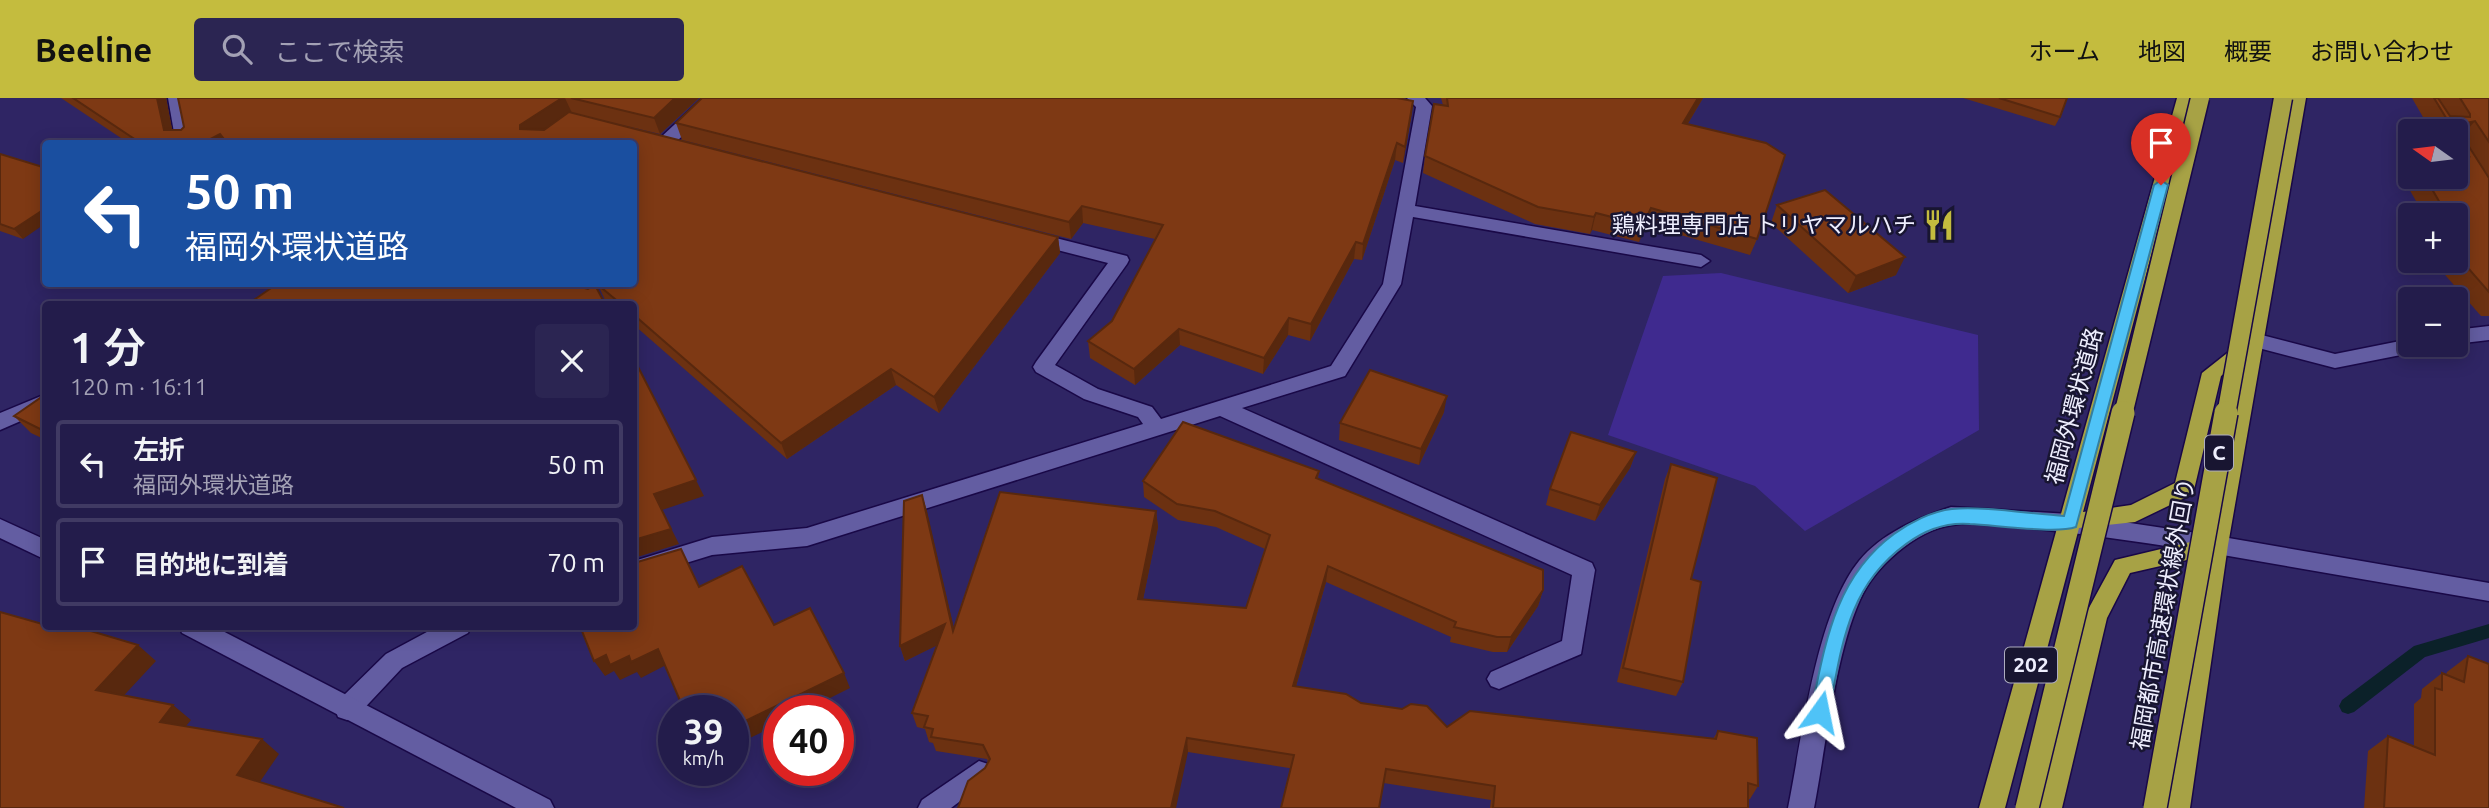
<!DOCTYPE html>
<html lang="ja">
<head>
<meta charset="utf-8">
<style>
  body { margin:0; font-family:Ubuntu,"Noto Sans JP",sans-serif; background:#2b2552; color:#f1f3f6; height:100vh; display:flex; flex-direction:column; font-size:26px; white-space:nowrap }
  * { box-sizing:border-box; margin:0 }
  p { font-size:23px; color:#a3a1b5 }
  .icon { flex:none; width:38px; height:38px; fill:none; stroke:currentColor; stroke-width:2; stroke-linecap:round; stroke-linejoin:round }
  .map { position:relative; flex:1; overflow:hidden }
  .details { position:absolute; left:42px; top:203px; width:595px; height:329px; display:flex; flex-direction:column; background:#231c4b; border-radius:7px; box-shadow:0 4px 18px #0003,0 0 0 2px #403a63 }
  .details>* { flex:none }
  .banner { position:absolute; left:42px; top:42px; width:595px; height:147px; border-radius:7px; box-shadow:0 4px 18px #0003,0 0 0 2px #403a63; background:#1a4fa0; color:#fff; overflow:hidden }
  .needle { width:46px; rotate:284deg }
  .buttons { position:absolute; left:2398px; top:21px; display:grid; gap:14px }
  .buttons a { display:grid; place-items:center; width:70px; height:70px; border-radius:7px; background:#231c4b; box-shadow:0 4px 18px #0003,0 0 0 2px #403a63; font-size:35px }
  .speed { position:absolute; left:658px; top:597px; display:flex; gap:14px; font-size:35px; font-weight:700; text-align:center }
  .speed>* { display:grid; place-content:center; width:91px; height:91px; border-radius:50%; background:#231c4b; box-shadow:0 4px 18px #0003,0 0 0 2px #403a63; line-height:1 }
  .speed small { font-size:18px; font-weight:400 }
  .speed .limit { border:10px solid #d22; background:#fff; color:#111 }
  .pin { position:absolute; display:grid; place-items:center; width:60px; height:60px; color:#fff; margin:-72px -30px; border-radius:50% 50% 50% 0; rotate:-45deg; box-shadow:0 0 7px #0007 }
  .pin .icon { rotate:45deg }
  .me { position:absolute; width:77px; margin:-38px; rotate:12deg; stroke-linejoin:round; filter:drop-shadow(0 0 5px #0008) }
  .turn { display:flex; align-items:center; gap:24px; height:147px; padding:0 28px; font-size:32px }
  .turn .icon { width:91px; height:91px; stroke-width:2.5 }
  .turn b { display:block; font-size:49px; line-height:60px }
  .round { display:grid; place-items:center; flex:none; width:74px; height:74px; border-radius:7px; background:#2b2552 }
  .head { display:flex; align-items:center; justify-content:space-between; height:119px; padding:0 28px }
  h1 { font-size:42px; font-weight:600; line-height:52px }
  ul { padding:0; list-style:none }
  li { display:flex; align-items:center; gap:21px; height:88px; margin:0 14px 10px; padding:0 14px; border:4px solid #403a63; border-radius:7px }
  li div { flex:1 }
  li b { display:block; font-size:26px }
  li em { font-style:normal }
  header { display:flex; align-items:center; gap:42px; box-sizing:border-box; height:98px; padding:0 35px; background:#c4bc3e; color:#111 }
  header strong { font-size:33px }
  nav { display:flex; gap:38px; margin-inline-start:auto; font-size:24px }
  .search { width:490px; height:63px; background:#2b2552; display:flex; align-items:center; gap:18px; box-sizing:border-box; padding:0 24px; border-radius:7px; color:#a3a1b5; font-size:26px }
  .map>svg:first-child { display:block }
  .green { fill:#3f2a8f }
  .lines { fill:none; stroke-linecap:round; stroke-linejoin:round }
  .stream { fill:#0b2129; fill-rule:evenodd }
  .street-casing { stroke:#190847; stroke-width:3 }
  .secondary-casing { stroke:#190847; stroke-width:3 }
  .highway-casing { stroke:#190847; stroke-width:3 }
  .street { fill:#635da2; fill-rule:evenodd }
  .secondary { fill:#635da2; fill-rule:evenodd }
  .highway { fill:#a7a245; fill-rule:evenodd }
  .highway-bridge-far1-casing { stroke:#190847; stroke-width:21; stroke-linecap:butt }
  .highway-bridge-casing { stroke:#190847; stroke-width:26; stroke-linecap:butt }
  .highway-bridge-far1 { stroke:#a7a245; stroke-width:18 }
  .highway-bridge { stroke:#a7a245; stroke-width:23 }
  .wall { fill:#6c3111 }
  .shaded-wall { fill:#58280e }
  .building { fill:#7e3914; stroke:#58280e; stroke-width:2 }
  .route { fill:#4fc3f7; stroke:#337fa1; stroke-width:2 }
  .labels { text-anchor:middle; stroke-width:5; stroke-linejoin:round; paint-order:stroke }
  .shield { fill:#181531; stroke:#aeadc0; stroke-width:2 }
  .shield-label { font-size:21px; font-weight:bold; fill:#eeeefe }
  .poi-label { font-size:23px; fill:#eeeefe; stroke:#181531; text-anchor:end }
  .street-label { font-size:23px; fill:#eeeefe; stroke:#181531 }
</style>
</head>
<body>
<header>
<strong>Beeline</strong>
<div class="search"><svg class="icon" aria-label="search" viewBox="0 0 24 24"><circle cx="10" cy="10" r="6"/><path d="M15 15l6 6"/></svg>ここで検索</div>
<nav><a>ホーム</a><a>地図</a><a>概要</a><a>お問い合わせ</a></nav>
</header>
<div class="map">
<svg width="2489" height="710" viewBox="0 0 2489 710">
  <rect width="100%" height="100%" fill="#2f2564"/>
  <path class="green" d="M1721,175l257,62 1,95 -174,101 -50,-45 -147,-51 55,-159z"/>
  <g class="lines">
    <path class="stream" d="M2489,526v14l-64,19 -71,55 -6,2 -6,-2 -3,-6 3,-6 72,-54z"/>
    <defs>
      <g id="street">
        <path d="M168,0h16l9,46h-17z"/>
        <path d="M703,0h18l-49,48h-12l-3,-4 3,-4z"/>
        <path d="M1407,0h18l7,8 -17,100 286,49 9,6 -9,6 -288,-50 -12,67 -56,92 -103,32 350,155 3,7 -14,84 -82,35 -8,-3 -4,-7 4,-7 71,-31 10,-66 -352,-159 -413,130 -95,9 -78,24v-18l78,-24 95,-9 336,-104 -5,-7 -54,-18 -48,-27 -3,-5 3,-5 72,-99 -82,-21 -3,-4 3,-4 6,-2 95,24 2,4 -2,4 -72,101 43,24 54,18 9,12 170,-53 52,-82 33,-177z"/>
        <path d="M2489,228v14l-34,4v-14z"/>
        <path d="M2254,235l81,21 75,-15v6h16l-10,7 -81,16 -88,-23 -3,-5z"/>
        <path d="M46,296v16l-46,20v-17z"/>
        <path d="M2217,438l272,47v18l-272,-47 -8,-3 -3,-6 3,-6z"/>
        <path d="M438,528h33l-3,7 -66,35 -46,49 -9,3 -9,-3 -3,-8 3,-8 48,-47z"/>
        <path d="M979,663l9,3 4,8 -4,8 -37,28h-33l4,-8z"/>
      </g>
      <g id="secondary">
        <path d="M1951,409l119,7 147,22 8,3 3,6 -3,6 -8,3c-63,-10 -127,-20 -190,-26 -24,-2 -52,-7 -75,-3 -36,5 -78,42 -92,75 -25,56 -34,146 -46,208h-26c14,-69 28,-194 71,-247 23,-28 59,-43 92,-54z"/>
        <path d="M0,421l46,21v20l-46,-22z"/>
        <path d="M179,528h34l337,174 4,8h-38l-334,-175z"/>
      </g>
      <path id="highway" d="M2177,0h16l-110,414 48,-7 44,-22 27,-110 43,-34 45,-241h16l-78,447 -38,263h-26l40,-252 -74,17 -23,45 -45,190h-26l48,-191 31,-57 92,-22 33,-177 -19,15 -28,118 -58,28 -56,6 -74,280h-26z"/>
    </defs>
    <use href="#street" class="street-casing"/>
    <use href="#secondary" class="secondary-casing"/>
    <use href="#highway" class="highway-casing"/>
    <use href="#street" class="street"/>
    <use href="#secondary" class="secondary"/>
    <use href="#highway" class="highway"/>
    <defs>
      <g id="highway-bridge-far1">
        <path d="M2123,317l77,-317"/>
        <path d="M2226,317l57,-317"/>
      </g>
      <g id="highway-bridge">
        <path d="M2027,710l96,-395"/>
        <path d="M2155,710l71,-395"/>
      </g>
    </defs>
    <use href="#highway-bridge-far1" class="highway-bridge-far1-casing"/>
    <use href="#highway-bridge" class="highway-bridge-casing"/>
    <use href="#highway-bridge-far1" class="highway-bridge-far1"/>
    <use href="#highway-bridge" class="highway-bridge"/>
  </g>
  <g class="wall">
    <path d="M61,0h105l6,32h9l3,-3 -6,-29h521l-39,36 -89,-21 487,124 2,16 -121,160 -43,-28 -109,74 -153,-134v-21h-24l-5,-4 -6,-13 -3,-1 9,18 -17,-15 6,-3 -9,-2h49v-140h-504z"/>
    <path d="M1441,0h262l-16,27 70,114 -7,16 -104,-30 -7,17 -47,-12 -2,4 -55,-10 -112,-51 2,-17 18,-51z"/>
    <path d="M1963,0h104l-7,19 -5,9z"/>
    <path d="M2412,0h77v218h-8l-42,-48 7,-7h9v-46h-31l-28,-49 14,-16v27h45v-46h-24z"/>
    <path d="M1413,3l-2,16 -8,46 -8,-3 -33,100 -8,-1 -44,82 -22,-6 -25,39 -83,-29 -45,40 -45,-27 -2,-17 24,-20 43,-82 -72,-16 -12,16 -389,-99 -6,-17z"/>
    <path d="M0,56l23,85 -23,-8z"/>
    <path d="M1777,107l119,70 -48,18 -77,-70z"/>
    <path d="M46,296v46l-15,-7 -17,-17z"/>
    <path d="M1444,314l-25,53 -80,-25 1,-17z"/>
    <path d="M1636,354l-6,16 -35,53 -49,-16 4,-16z"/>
    <path d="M1671,366l20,115 -8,103 -7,14 -59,-14 48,-203z"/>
    <path d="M1319,373l-1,8 225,111 -5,16 -31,46h-14l-43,-10 1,-5 -125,-55 -30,104 151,41 266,12 5,-8 40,55 -8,13h-2v9h-258l1,-8 -303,-48 -203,16 3,-6 -1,-3 -51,-8 -3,-8 -4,-1 -4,-13 -8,-2 -5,-14 25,-68 -32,16 -5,-15 22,-151 32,134 202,-118 2,16 -15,72 103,9 19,-59 -49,-22 -38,-7 -34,-23 -1,-16z"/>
    <path d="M2468,558l21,152h-125l4,-57 20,-15 26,10v-42l7,-6 1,-9 20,-16 4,2 1,-3z"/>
  </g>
  <g class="shaded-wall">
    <path d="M157,0h9l9,46 -11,-14z"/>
    <path d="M562,0h3l7,15 -44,31 -8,-15v-4z"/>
    <path d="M675,0h24l-39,36 -6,-16z"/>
    <path d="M1698,0h5l-25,42 5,-17z"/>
    <path d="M1413,3l-2,16 -8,46 2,-16z"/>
    <path d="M2475,23l-14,16 5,-14z"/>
    <path d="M220,36l7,10h-26z"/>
    <path d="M1397,45l-2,17 -33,100 1,-16z"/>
    <path d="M1082,108l1,17 -12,16 -2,-17z"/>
    <path d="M45,110l1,15 -23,16 -9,-10z"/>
    <path d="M1651,110l-5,17 -7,17 4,-17z"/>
    <path d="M1596,115l-4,17 -2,4 4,-17z"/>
    <path d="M1058,139l2,16 -121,160 -5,-16z"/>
    <path d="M1356,144l-2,17 -44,82 1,-17z"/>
    <path d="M1905,159l-9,18 -48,18 8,-17z"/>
    <path d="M1289,220l-1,17 -25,39 1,-16z"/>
    <path d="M1179,231l1,16 -45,40 -1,-16z"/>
    <path d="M891,271l5,16 -109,74 -6,-16z"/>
    <path d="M1447,298l-3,16 -25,53 2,-16z"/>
    <path d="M1636,354l-6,16 -35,53 5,-16z"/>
    <path d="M696,382l8,16 -42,14 17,34 -45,14v-18l20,-46z"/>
    <path d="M922,397l5,16 31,135 -5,-15z"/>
    <path d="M1156,413l2,16 -18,87 -2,-15z"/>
    <path d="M1328,468l-2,16 -34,118 1,-14z"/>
    <path d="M1543,492l-5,16 -31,46 4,-15z"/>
    <path d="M945,526l5,15 -45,22 -5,-15z"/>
    <path d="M138,547l18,16 -41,44 -19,-15z"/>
    <path d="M658,551l10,15 -27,14 -4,-6 -17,8 -6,-9 -9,5 -11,-15 12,-6z"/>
    <path d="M844,575l6,15 -44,22h-27v14l-46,22v-19z"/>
    <path d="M173,607l18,15 -13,16 -18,-14z"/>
    <path d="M1187,640l1,14 -12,56h-5z"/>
    <path d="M262,641l17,15 -24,35 -18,-14z"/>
  </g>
  <g class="building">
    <path d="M73,0h84l7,32h17l3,-3 -6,-29h384l-42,27v4l24,1 25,-18 489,125 -124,160 -43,-28 -110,74 -147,-128v-11h-13l-24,-20h37v-140h-406l-8,-10 -19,10h-59z"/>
    <path d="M571,0h104l-21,20z"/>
    <path d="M702,0h695l16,3 -8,46 -8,-4 -34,101 -7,-2 -45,82 -22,-6 -25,40 -85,-29 -45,40 -46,-28 24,-20 51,-96 -81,-19 -13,16 -393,-99z"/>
    <path d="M1447,0h251l-15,25 83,20 19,12 -28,84 -106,-31 -8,17 -47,-12 -2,4 -56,-10 -113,-51 9,-52 14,2z"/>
    <path d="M1999,0h68l-7,19z"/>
    <path d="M2434,0h4l12,18 20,1v-3l-10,-16h29v44l-14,-21 -9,2v19l23,36v114l-34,-39v-1h13l-13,-22v-15h-8l-22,-38h30v-22l14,1 -14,-23v-2h-1z"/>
    <path d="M0,56l46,14v40l-32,21 -14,-5z"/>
    <path d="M1825,92l80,67 -49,19 -79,-71z"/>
    <path d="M277,186h23l7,2 4,-2h258l19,5 7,-4 10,19h-357z"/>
    <path d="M634,261l62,121 -42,14 17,35 -37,11z"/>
    <path d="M1370,272l77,26 -26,53 -81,-26z"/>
    <path d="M46,296v38l-32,-16z"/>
    <path d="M1183,324l136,49 -3,7 227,92v20l-32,47h-14l-43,-10 2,-5 -128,-56 -35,120 53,8 15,9 41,6 9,-5 16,2 20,21 23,-16 246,28 2,-8 39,7 1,48 -10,-3v25h-255l2,-22 -109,-17 -7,39h-98l13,-53 -107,-17 -16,70h-213l10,-27 17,-13 5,-9 -7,-14 -52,-8 2,-8 -9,-2 4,-11 -16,-3 33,-89 -45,22 4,-145 18,-6 31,136 47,-139 156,19 -18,88 108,9 24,-73 -55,-24 -38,-7 -34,-23z"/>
    <path d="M1571,334l65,20 -36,53 -50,-16z"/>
    <path d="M1671,366l46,14 -26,101 10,3 -18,100 -60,-14z"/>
    <path d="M681,451l18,38 43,-21 32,59 36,-17 34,65 -111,54v-17h-49l-26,-61 -27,13 -2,-6 -19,9 -4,-10 -12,6 -14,-35h54v-63z"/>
    <path d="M0,514l46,13v1l11,3 2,-3h15l64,19 -42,45 77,15 -13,17 102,17 -25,36 107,33h-344z"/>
    <path d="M2468,558l21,8v144h-105l4,-72 47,19v-67l7,2v-17l22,9z"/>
  </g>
  <path class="route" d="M2161,82l7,5 -92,342c-21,7 -81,-2 -106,-3 -24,-2 -44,5 -64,20 -59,43 -64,102 -77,168l-3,6 -6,3 -7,-3 -2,-6c14,-67 23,-134 83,-178 15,-11 38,-23 58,-25 32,-3 79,5 112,7l90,-331z"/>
  <defs>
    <symbol id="restaurant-bare" viewBox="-9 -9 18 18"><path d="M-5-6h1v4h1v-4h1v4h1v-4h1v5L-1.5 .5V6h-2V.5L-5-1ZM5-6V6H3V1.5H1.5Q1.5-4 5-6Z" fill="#c4bc3e" stroke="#181531" stroke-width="2.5" paint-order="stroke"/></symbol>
  </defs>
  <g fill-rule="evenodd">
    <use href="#restaurant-bare" x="1917" y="105" width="44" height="44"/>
  </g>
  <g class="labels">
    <g class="shield">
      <rect x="2205" y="337.5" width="28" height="35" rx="5"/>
      <rect x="2005" y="549.5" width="52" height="35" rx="5"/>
    </g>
    <g class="shield-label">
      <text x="2219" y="362">C</text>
      <text x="2031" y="574">202</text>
    </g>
    <g class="poi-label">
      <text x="1916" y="135">鶏料理専門店 トリヤマルハチ</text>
    </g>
    <g class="street-label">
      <text transform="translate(2074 308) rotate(-75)" y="8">福岡外環状道路</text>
      <text transform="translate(2163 516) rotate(-80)" y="8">福岡都市高速環状線外回り</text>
    </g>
  </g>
</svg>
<div class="buttons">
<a><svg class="needle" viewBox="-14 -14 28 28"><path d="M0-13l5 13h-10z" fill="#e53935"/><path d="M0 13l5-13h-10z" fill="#a3a1b5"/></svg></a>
<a>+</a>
<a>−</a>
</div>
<div class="speed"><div>39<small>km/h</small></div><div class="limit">40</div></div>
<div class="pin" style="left:2161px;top:87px;background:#d93025"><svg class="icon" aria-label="arrive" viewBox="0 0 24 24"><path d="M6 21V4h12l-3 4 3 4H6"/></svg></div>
<svg class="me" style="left:1820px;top:614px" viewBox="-20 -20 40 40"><path d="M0-17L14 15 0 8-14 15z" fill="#4fc3f7" stroke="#fff" stroke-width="4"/></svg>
<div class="banner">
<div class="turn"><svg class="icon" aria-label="left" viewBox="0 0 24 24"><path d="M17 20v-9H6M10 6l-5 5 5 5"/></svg><div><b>50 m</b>福岡外環状道路</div></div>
</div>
<section class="details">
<div class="head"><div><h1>1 分</h1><p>120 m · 16:11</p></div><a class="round"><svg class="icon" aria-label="close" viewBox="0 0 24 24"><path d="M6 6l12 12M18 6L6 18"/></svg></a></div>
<ul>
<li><svg class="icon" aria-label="left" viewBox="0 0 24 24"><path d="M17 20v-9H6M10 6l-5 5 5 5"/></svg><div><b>左折</b><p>福岡外環状道路</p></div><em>50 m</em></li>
<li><svg class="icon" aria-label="arrive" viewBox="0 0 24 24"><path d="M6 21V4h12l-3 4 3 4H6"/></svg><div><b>目的地に到着</b></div><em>70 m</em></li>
</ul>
</section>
</div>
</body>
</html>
